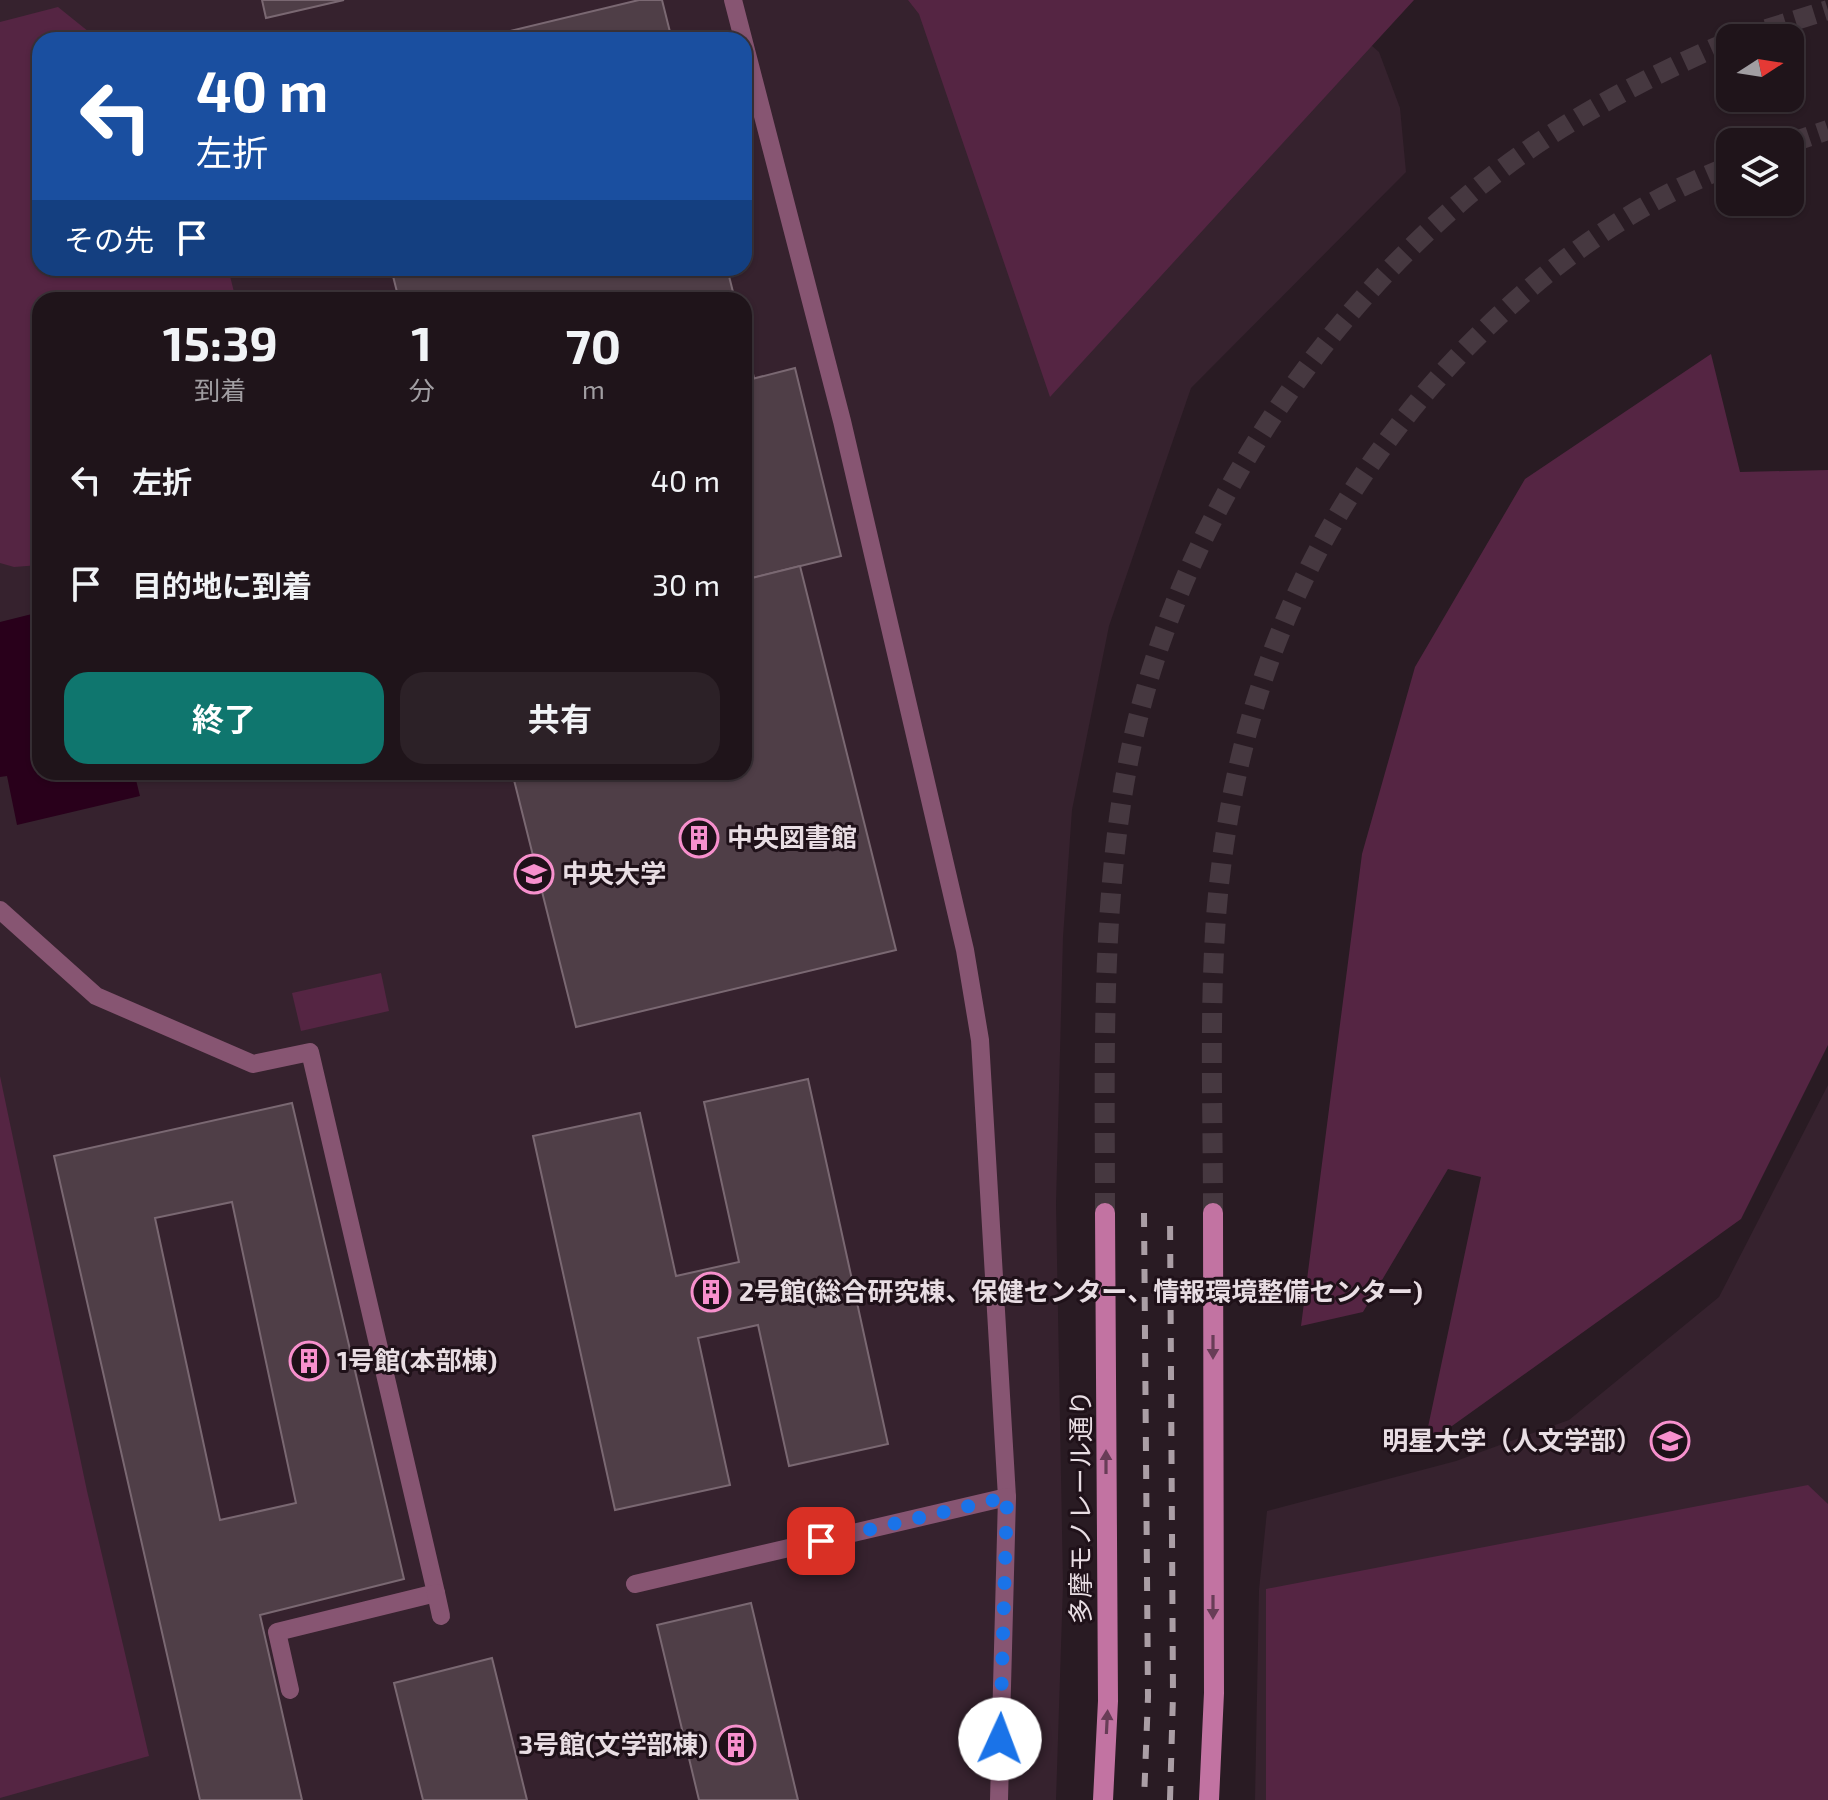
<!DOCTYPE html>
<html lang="ja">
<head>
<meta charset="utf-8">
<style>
  body { margin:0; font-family:"Exo 2","Noto Sans JP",sans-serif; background:#2c2127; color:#f1f3f6; height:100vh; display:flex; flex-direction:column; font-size:30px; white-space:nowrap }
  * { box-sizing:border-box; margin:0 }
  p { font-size:26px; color:#a19ea2 }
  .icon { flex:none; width:44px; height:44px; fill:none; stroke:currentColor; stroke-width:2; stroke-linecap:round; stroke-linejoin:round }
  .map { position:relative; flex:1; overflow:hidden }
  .details { position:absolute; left:32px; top:292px; width:720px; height:488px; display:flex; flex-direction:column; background:#1f141a; border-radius:24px; box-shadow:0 2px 6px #0004,0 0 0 2px #3c3339 }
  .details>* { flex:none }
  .top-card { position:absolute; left:32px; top:32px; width:720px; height:244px; border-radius:24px; box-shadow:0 2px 6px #0004,0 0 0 2px #3c3339; background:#1a4fa0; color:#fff; overflow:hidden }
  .needle { width:52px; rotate:78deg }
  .tools { position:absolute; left:1716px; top:24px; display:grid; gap:16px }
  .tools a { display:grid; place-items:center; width:88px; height:88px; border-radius:16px; background:#1f141a; box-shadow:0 2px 6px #0004,0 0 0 2px #3c3339; font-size:40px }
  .pin { position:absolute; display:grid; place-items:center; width:68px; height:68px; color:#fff; margin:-34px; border-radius:16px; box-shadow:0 4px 12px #0006 }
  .me { position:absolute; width:88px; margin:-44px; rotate:2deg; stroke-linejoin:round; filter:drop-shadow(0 0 6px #0008) }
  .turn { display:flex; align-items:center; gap:28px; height:168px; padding:0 32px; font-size:36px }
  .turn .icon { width:104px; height:104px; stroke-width:2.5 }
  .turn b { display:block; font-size:56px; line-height:68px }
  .then { display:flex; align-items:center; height:76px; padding:0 32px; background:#0003; gap:16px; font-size:30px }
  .eta { display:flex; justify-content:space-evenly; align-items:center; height:136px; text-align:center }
  .eta b { font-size:48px; font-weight:700; line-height:56px }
  .action { display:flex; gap:16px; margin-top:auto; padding:16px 32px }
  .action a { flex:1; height:92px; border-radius:24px; background:#0f766e; color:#fff; font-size:32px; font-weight:700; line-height:92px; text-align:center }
  .action a+a { background:#2c2127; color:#f1f3f6 }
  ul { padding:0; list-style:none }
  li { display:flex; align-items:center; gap:24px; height:104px; padding:0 32px }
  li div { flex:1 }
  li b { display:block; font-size:30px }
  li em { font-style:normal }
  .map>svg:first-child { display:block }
  .built { fill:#36222e; fill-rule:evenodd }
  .green { fill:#552543 }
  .water { fill:#29001b }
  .building { fill:#4f3e47; stroke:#7a6872; stroke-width:2; fill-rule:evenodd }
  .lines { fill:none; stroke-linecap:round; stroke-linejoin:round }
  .secondary-tunnel { stroke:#463840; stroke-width:20; stroke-dasharray:20 10; stroke-linecap:butt }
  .lane { stroke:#875572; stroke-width:18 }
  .secondary { stroke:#c273a2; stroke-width:20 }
  .rail { stroke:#aa9ea5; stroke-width:6; stroke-dasharray:14 14; stroke-linecap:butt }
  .oneway { fill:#683d57 }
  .route { stroke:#1a73e8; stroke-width:14; stroke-dasharray:0 25.2 }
  .labels { text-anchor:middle; stroke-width:6; stroke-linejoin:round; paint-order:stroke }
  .poi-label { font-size:26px; font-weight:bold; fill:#e8dde3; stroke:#1f1119; text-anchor:start }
  .street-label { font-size:26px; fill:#e8dde3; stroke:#1f1119 }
</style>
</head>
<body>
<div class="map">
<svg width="1828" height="1800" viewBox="0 0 1828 1800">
  <rect width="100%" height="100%" fill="#291b23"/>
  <g class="built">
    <path d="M0,0h1319l60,52 21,56 6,64 -215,216 -82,238 -37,184 -9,127 -7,267 7,381 -7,215h-1056zM40,40h704v228h-704zM40,300h704v472h-704z"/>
    <path d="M1828,1085v715h-573l4,-210 8,-79 189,-50 113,-41 150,-123z"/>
  </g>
  <g class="green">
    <path d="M908,0h506l-364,397 -131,-383z"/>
    <path d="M58,7l41,33h-59v228h188l8,32h-196v265l-26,2 -14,-4v-541z"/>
    <path d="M1711,354l29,118 88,-2v575l-87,174 -317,227 57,-269 -33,-8 -85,143 -62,14 61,-472 53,-187 110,-188z"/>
    <path d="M381,973l8,38 -88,20 -9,-38z"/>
    <path d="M0,1076l87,415 62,265 -149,42z"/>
    <path d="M1808,1485l20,19v296h-562v-211z"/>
  </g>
  <path class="water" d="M40,612v160h94l6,24 -123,29 -10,-49 -7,1v-155z"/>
  <g class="building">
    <path d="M262,0h82l-78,18z"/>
    <path d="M639,0h23l10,40h-199z"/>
    <path d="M391,268h336l8,32h-336z"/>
    <path d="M744,336l10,42 -10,3z"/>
    <path d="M795,368l46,188 -97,24v-199z"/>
    <path d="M800,566l96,384 -320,77 -64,-255h232v-192z"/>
    <path d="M808,1079l80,365 -99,22 -31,-141 -60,13 32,147 -115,25 -82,-374 107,-23 36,163 63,-14 -35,-160z"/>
    <path d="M292,1103l112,476 -144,36 42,185h-102l-146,-644zM232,1202l64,301 -76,17 -65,-302z"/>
    <path d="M751,1603l47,197h-99l-42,-175z"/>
    <path d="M492,1658l35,142h-104l-29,-117z"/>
  </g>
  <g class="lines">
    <g class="secondary-tunnel">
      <path d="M1738,38l90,-28"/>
      <path d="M1790,143l38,-13"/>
      <path d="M1105,1213c0,-137 -4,-274 16,-409 34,-236 172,-464 355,-615 77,-63 164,-109 254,-148"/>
      <path d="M1213,1213c0,-98 -4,-198 3,-296 17,-219 95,-407 247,-566 77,-79 163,-145 267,-185"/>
    </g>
    <g class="lane">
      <path d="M733,0l109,421 123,529 15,90 27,457 -8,303"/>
      <path d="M0,910l96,86 157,68 57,-12 126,541 -159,39 13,58"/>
      <path d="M635,1584l372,-87"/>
      <path d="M436,1593l5,23"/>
    </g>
    <g class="secondary">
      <path d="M1103,1800l5,-99 -3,-488"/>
      <path d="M1209,1800l5,-107 -1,-480"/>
    </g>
    <g class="rail">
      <path d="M1144,1213l4,484 -4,103"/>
      <path d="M1170,1800l3,-105 -3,-481"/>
    </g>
  </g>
  <defs><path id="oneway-solid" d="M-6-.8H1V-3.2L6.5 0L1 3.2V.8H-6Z" transform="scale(2)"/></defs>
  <g class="oneway">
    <use href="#oneway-solid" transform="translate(1213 1347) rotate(90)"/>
    <use href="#oneway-solid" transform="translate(1106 1462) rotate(-90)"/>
    <use href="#oneway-solid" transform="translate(1213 1607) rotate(90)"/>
    <use href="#oneway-solid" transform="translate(1107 1722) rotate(-87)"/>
  </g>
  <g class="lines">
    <path class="route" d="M821,1541l186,-44 -7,242"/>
  </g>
  <defs>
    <symbol id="building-ring" viewBox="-11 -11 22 22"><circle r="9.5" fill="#1f1119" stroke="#f790cd" stroke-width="1.5"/><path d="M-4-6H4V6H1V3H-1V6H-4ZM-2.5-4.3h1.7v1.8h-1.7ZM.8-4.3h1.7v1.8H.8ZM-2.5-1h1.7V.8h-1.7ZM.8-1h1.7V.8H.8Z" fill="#f790cd"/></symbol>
    <symbol id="university-ring" viewBox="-11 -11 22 22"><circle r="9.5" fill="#1f1119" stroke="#f790cd" stroke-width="1.5"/><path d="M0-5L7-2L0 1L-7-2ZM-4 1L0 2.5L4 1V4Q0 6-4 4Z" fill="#f790cd"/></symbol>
  </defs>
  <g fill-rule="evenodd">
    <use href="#building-ring" x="677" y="816" width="44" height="44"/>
    <use href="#university-ring" x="512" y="852" width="44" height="44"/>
    <use href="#building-ring" x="689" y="1270" width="44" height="44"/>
    <use href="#building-ring" x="287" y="1339" width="44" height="44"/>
    <use href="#university-ring" x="1648" y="1419" width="44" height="44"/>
    <use href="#building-ring" x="714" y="1723" width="44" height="44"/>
  </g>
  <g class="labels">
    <g class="poi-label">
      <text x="727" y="847">中央図書館</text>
      <text x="562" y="883">中央大学</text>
      <text x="739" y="1301">2号館(総合研究棟、保健センター、情報環境整備センター)</text>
      <text x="337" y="1370">1号館(本部棟)</text>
      <text x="1642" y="1450" text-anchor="end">明星大学（人文学部）</text>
      <text x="708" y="1754" text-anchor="end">3号館(文学部棟)</text>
    </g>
    <g class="street-label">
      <text transform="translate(1081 1507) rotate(-90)" y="9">多摩モノレール通り</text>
    </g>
  </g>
</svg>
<div class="tools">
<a><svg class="needle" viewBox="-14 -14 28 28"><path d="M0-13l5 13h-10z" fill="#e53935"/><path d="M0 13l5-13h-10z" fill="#a19ea2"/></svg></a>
<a><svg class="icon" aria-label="layers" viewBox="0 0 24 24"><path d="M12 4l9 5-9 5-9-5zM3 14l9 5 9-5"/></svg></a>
</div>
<div class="pin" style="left:821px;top:1541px;background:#d93025"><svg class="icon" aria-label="arrive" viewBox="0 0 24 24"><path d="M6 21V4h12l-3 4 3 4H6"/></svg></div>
<svg class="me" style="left:1000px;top:1739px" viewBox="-20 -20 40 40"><circle r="19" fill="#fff"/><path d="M0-13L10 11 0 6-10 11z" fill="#1a73e8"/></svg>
<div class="top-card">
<div class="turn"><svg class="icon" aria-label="left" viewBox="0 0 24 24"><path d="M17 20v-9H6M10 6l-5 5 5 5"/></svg><div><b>40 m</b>左折</div></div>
<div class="then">その先<svg class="icon" aria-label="arrive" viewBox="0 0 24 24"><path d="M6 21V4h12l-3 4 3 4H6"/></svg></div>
</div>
<section class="details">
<div class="eta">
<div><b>15:39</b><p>到着</p></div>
<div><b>1</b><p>分</p></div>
<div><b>70</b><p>m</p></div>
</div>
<ul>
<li><svg class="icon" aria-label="left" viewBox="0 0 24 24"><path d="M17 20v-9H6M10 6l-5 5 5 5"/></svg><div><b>左折</b></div><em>40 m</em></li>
<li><svg class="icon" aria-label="arrive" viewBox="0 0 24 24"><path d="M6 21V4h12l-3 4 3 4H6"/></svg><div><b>目的地に到着</b></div><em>30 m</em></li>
</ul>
<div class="action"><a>終了</a><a>共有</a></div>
</section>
</div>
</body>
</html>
